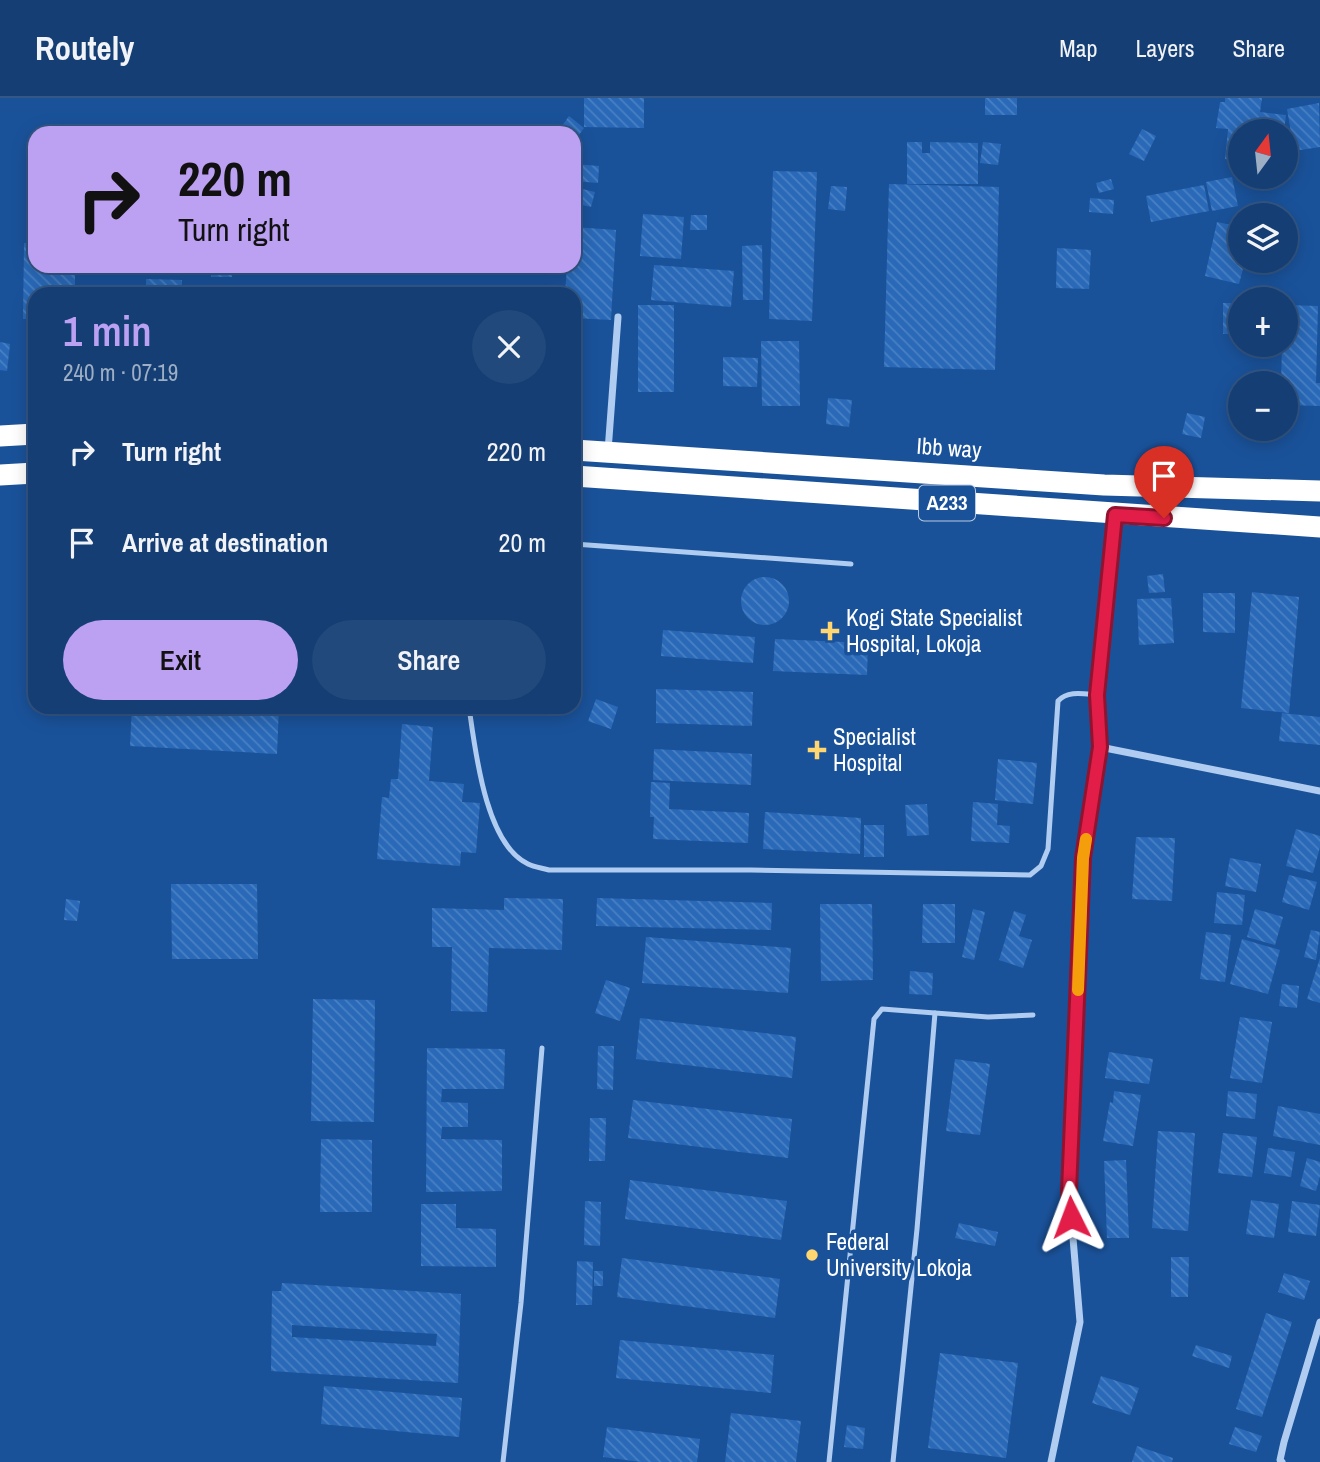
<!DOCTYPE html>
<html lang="en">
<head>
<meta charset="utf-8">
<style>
  body { margin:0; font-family:"Archivo Narrow",sans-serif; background:#21497c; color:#f1f3f6; height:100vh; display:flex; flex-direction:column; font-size:26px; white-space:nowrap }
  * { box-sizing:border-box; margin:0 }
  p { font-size:23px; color:#9daec5 }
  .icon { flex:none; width:38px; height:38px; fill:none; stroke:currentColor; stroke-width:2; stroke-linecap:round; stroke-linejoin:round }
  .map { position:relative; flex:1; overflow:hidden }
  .sheet { position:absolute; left:28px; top:189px; width:553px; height:427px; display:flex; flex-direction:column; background:#143e74; border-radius:21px; box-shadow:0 4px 18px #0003,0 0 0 2px #335786 }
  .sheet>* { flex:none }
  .guide { position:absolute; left:28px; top:28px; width:553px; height:147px; border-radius:21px; box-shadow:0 4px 18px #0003,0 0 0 2px #335786; background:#bca0f2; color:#111; overflow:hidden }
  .needle { width:46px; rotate:15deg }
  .tools { position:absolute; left:1228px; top:21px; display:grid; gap:14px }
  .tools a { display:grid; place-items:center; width:70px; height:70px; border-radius:50%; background:#143e74; box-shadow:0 4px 18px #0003,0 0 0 2px #335786; font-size:35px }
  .pin { position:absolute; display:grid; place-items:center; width:60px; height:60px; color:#fff; margin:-72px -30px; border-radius:50% 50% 50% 0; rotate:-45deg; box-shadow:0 0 7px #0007 }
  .pin .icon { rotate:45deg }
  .me { position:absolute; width:77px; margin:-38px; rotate:357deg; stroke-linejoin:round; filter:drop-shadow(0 0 5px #0008) }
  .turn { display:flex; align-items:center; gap:24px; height:147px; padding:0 35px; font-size:32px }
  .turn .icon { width:91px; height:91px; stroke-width:2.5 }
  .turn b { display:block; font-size:49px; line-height:60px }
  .round { display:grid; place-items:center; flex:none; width:74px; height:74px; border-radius:37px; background:#21497c }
  .overview { display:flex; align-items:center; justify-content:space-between; height:119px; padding:0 35px }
  h1 { font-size:42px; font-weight:600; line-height:52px; color:#bca0f2 }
  .cta { display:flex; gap:14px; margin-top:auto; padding:14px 35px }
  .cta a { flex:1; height:80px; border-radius:42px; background:#bca0f2; color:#111; font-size:28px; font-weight:600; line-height:80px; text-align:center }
  .cta a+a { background:#21497c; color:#f1f3f6 }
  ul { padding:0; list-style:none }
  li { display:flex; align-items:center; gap:21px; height:91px; padding:0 35px }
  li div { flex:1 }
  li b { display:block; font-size:26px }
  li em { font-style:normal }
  header { display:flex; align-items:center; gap:42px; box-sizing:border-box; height:98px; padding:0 35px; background:#143e74; border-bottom:2px solid #335786 }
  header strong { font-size:33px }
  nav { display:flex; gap:38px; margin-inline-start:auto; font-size:24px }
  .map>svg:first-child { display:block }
  .building { fill:url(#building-back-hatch); fill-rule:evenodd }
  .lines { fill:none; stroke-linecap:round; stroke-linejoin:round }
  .lane { stroke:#b0cdf1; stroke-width:5 }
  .street { stroke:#b0cdf1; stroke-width:7 }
  .highway { stroke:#fff; stroke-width:21 }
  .route-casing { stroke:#92132f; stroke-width:18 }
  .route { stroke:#e11d48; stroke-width:12 }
  .slow { stroke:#f59e0b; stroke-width:12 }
  .poi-dot { fill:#ffd670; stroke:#1a529a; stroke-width:2.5 }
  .labels { text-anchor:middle; stroke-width:7; stroke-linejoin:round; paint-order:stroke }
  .shield { fill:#1a529a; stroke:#bacbe1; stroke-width:2 }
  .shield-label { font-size:21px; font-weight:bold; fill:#fff }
  .street-label { font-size:23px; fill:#fff; stroke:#1a529a }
  .poi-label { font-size:23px; fill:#fff; stroke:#1a529a; text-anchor:start }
</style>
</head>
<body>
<header>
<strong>Routely</strong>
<nav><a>Map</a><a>Layers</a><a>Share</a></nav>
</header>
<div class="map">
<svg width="1320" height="1364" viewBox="0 0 1320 1364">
  <defs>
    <pattern id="building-back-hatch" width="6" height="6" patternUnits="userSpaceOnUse" patternTransform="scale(1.75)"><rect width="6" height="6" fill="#2969b8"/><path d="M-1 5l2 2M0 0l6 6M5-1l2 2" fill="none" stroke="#4980c3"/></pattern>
  </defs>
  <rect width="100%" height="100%" fill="#1a529a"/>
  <g class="building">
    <path d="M584,0h60v30l-60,-1z"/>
    <rect x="985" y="0" width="32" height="17"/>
    <path d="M1225,0h37l-2,14 26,3 -2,16h-43v30l-16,-2 3,-30 -12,-1 4,-26h5z"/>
    <path d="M1319,5l1,44 -26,4 -7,-42z"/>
    <path d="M569,18l15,12 -10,14v-9h-17z"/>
    <path d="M1142,31l14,7 -12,25 -15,-7z"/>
    <path d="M907,44h15v11h8v-11l48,1v41h-71z"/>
    <path d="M983,44l18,2 -3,21 -18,-2z"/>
    <path d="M574,66l25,2 -1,17 -24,-2z"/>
    <path d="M773,73l44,1 -5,149 -43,-2z"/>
    <path d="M1232,79l6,29 -26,5 -6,-29z"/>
    <path d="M1111,81l3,10 -15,4 -3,-10z"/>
    <path d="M889,86l110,3 -4,183 -111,-3z"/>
    <path d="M1204,87l5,26 -58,11 -5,-26z"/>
    <path d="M831,88l16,1 -2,24 -17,-2z"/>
    <path d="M574,89l21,5 -4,15 -17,-4z"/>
    <path d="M1090,100l24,2 -1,14 -24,-2z"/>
    <path d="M643,116l41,3 -3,42 -41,-3z"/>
    <path d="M691,117h16v15h-17z"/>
    <path d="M1217,124l24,5v34h4l-6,23 -34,-8z"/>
    <path d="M574,129l42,3 -5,90 -37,-2v-24h-9l2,-28h7z"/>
    <path d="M24,145l11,1v22h40v28h-40v25h-12z"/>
    <path d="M762,147l1,55h-20l-1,-54z"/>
    <path d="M1057,150l34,2 -2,39 -33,-1z"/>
    <path d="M654,167l80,6 -3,36 -80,-7z"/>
    <rect x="211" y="168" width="21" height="11"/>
    <path d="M146,181l36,1v14h-36z"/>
    <rect x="1223" y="205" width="18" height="31"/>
    <rect x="638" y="207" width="36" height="87"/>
    <path d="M1286,207l32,1 -2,77h4v23l-34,-1v-22h-5l1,-38h4z"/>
    <path d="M761,243h38l1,65h-38z"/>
    <path d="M0,244l10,2 -3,27 -7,-1z"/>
    <path d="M723,259l35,1 -1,29 -34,-1z"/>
    <path d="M828,300l24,2 -3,27 -23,-3z"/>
    <path d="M1187,315l18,4 -4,21 -19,-4z"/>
    <path d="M574,458l6,1 -4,34 -2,-1z"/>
    <path d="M1163,476l2,18 -16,1 -2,-17z"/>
    <circle cx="765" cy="503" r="24"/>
    <path d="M1252,494l47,5 -10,116 -48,-5z"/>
    <path d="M1203,495h32v40l-32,-1z"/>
    <path d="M1171,500l3,45 -35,2 -2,-46z"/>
    <path d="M663,532l92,7 -2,26 -92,-7z"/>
    <path d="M775,541l93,4 -1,32 -94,-4z"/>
    <path d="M656,591l97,3 -1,34 -96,-3z"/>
    <path d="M596,601l22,8 -7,22 -23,-8z"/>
    <path d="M132,609h147l-2,47 -147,-8z"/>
    <path d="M1282,615l38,4v28l-41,-4z"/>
    <path d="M402,626l31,3 -4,54 35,3 -2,18 18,1 -4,50 -15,-1 -1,14 -83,-7 5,-62 7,1 2,-19h7z"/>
    <path d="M654,651l98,5 -1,31 -98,-5z"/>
    <path d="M998,661l39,4 -4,41 -38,-4z"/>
    <path d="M651,684l19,1 -1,26 80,4 -1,30 -95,-4 1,-22h-4z"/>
    <path d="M973,704l25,2 -1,21 13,1 -1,17 -38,-2z"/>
    <path d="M927,706l2,31 -22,1 -2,-31z"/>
    <path d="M765,714l96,6 -1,36 -97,-5z"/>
    <rect x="864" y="727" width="20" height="32"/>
    <path d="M1296,731l24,7v11l-7,26 -27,-7z"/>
    <path d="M1136,739l39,1 -3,63 -40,-2z"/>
    <path d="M1230,760l31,6 -5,28 -31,-6z"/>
    <path d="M1289,777l28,7 -8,28 -27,-8z"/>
    <path d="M171,786h86l1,75h-86z"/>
    <path d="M1217,794l28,3 -3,30 -28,-2z"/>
    <path d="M504,800l59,1 -1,51 -73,-2 -2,64 -36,-1 1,-64h-20v-39l72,2z"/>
    <path d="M597,800l175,5 -1,27 -175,-4z"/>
    <path d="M66,801l14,2 -3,20 -13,-1z"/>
    <path d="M820,806h52l1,76 -52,1z"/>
    <path d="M923,806h32v39h-33z"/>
    <path d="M973,811l12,3 -11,48 -12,-3z"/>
    <path d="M1255,811l28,8 -8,28 -28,-8z"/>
    <path d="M1014,813l12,4 -7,21 13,4 -9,28 -24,-8z"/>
    <path d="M1311,832l9,2 -4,28 -12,-3z"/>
    <path d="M1206,834l25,3 -6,47 -25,-3z"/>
    <path d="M646,839l145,11 -3,45 -146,-10z"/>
    <path d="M1242,841l38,11 -12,44 -38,-10z"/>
    <path d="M1320,860v45l-13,-4z"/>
    <path d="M910,873l23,2 -1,22 -23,-1z"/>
    <path d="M606,882l24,8 -10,33 -25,-8z"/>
    <path d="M1282,886l17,2 -2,22 -18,-2z"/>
    <path d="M313,901l62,1 -1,122 -63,-1z"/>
    <path d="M1240,919l32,5 -10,61 -32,-5z"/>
    <path d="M640,920l156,19 -4,41 -156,-19z"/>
    <path d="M598,948h16l-1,44 -16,-1z"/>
    <path d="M427,950l78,1 -1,40h-62l-1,13 27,1v24h-26l-1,12 61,1v51l-76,1z"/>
    <path d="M1109,954l44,7 -4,25 -44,-6z"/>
    <path d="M955,961l35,5 -10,71 -34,-4z"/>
    <path d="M1114,993l27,4 -8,51 -30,-5 7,-39 3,1z"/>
    <path d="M1228,993l29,3 -2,25 -29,-3z"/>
    <path d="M633,1002l159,19 -4,39 -160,-20z"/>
    <path d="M1278,1008l42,8v31l-47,-9z"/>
    <path d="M590,1020h16l-1,43h-16z"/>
    <path d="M1158,1033l37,2 -7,98 -36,-3z"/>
    <path d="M1223,1035l34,4 -5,40 -34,-4z"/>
    <path d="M321,1041l51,1v72h-52z"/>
    <path d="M1268,1050l27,4 -4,25 -27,-4z"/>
    <path d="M1307,1060l13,4v14l-4,15 -16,-5z"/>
    <path d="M1126,1062l3,78h-22l-3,-77z"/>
    <path d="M630,1082l157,21 -6,39 -156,-21z"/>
    <path d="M1251,1102l28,4 -5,34 -28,-4z"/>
    <path d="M585,1103l16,1 -1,44 -16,-1z"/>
    <path d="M1292,1103l28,4 -4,31 -28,-4z"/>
    <path d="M421,1106h35v24l40,1v38l-75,-1z"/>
    <path d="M959,1125l39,9 -3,14 -40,-8z"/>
    <path d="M1171,1159h18l-1,40h-17z"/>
    <path d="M622,1160l158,21 -5,39 -158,-21z"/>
    <path d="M577,1163l16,1 -1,43h-16z"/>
    <rect x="594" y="1173" width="9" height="15"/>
    <path d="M1284,1175l26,8 -6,19 -26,-8z"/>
    <path d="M282,1185l179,11 -3,89 -187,-12 1,-80h9zM292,1227l145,9 -1,12 -144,-9z"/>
    <path d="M1266,1215l26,9 -30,95 -26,-8z"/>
    <path d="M620,1242l154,15 -3,38 -155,-15z"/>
    <path d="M1196,1247l36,11 -3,12 -37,-12z"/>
    <path d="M940,1255l78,10 -12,95 -78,-10z"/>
    <path d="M1101,1278l38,12 -9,27 -38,-12z"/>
    <path d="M324,1288l138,12 -3,39 -138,-13z"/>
    <path d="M731,1315l70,8 -5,41h-71z"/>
    <path d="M847,1327l18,3 -2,21 -19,-2z"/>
    <path d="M607,1329l93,12 -3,23h-56l-38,-5z"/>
    <path d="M1235,1329l27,9 -6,16 -27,-8z"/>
    <path d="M1137,1348l36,12 -1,4h-40z"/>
  </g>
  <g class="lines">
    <g class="lane">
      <path d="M574,446l277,20"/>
      <path d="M469,609c6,41 16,137 59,157 6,3 14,4 21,6h202l279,5 11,-9 7,-17 10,-148c10,-11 26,-7 40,-6"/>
      <path d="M503,1364l18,-159 21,-255"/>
      <path d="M829,1364l45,-443 8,-10 106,8 45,-2"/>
      <path d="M893,1364l24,-233 18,-216"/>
    </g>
    <g class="street">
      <path d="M608,353l10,-134"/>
      <path d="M1100,649l220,44"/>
      <path d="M1051,1364l29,-140 -11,-132 14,-332 17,-111 -2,-52 17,-178"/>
      <path d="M1282,1364l-2,-2 4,-18 36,-120"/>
    </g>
    <g class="highway">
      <path d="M0,338l35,-2"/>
      <path d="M574,352l530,35 216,6"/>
      <path d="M0,377l35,-2"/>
      <path d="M574,378l746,51"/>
    </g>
  </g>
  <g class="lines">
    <defs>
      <path id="route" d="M1071,1119l-2,-26 14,-333 17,-111 -3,-52 18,-180 49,3"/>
    </defs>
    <use href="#route" class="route-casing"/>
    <use href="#route" class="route"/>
    <path class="slow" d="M1078,892l5,-132 3,-19"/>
  </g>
  <g class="poi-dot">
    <path d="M826.5 522.5h7v7h7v7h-7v7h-7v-7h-7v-7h7z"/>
    <path d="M813.5 641.5h7v7h7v7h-7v7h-7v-7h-7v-7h7z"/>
    <circle cx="812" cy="1157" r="7"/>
  </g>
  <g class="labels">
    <rect class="shield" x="919" y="387.5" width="56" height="35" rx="5"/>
    <g class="shield-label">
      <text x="947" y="412">A233</text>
    </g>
    <g class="street-label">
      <text transform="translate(949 350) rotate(4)" y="8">Ibb way</text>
    </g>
    <g class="poi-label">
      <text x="846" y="528">Kogi State Specialist<tspan x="846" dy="26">Hospital, Lokoja</tspan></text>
      <text x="833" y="647">Specialist<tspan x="833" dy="26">Hospital</tspan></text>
      <text x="826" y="1152">Federal<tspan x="826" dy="26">University Lokoja</tspan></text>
    </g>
  </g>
</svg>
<div class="tools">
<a><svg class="needle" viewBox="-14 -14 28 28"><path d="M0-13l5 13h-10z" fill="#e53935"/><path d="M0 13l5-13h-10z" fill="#9daec5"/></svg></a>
<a><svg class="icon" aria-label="layers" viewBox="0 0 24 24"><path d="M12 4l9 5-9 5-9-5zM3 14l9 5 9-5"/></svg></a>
<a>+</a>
<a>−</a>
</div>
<div class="pin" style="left:1164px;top:420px;background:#d93025"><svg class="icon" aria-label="arrive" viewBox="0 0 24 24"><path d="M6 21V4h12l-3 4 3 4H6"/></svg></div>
<svg class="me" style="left:1071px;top:1119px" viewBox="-20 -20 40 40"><path d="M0-17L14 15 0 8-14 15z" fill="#e11d48" stroke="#fff" stroke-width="4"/></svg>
<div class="guide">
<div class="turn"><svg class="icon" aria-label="right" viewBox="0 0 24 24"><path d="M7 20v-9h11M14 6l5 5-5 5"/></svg><div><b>220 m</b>Turn right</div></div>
</div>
<section class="sheet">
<div class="overview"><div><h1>1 min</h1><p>240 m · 07:19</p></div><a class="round"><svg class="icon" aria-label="close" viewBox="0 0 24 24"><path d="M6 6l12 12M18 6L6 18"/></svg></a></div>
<ul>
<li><svg class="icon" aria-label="right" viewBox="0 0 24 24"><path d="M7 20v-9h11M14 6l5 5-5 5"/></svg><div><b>Turn right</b></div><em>220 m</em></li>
<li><svg class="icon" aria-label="arrive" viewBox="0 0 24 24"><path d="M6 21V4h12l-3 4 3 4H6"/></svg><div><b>Arrive at destination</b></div><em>20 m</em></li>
</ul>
<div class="cta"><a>Exit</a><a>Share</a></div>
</section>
</div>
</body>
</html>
